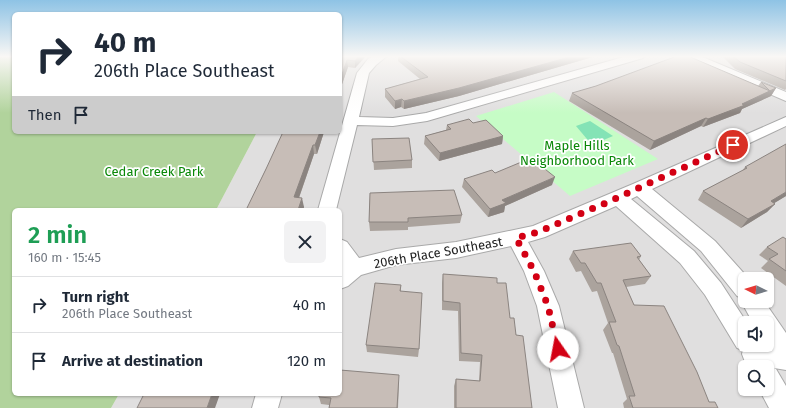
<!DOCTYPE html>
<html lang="en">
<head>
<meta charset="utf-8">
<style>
  body { margin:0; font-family:"Fira Sans",sans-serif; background:#f2f2f3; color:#1f2937; height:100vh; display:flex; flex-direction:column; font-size:15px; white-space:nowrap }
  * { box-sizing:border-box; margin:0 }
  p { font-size:13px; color:#747a83 }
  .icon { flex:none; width:22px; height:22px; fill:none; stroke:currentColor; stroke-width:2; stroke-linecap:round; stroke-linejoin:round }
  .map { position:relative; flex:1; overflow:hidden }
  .side { position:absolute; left:12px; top:208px; width:330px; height:188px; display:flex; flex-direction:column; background:#fff; border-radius:6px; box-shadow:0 1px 3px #0004 }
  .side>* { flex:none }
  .hud { position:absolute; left:12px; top:12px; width:330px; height:122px; border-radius:6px; box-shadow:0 1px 3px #0004; background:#fff; color:#1f2937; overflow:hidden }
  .needle { width:26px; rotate:275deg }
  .buttons { position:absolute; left:738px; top:272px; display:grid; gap:8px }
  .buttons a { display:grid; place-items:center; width:36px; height:36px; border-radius:6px; background:#fff; box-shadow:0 1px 3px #0004; font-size:20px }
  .pin { position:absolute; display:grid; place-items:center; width:34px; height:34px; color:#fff; margin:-17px; border:2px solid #fff; border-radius:50%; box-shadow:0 1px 4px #0007 }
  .me { position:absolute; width:44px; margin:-22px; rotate:348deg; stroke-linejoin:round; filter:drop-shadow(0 0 3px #0008) }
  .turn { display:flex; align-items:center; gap:14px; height:84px; padding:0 16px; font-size:18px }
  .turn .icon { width:52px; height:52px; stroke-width:2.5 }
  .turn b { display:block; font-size:28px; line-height:34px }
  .then { display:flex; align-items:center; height:38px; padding:0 16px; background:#0003; gap:8px; font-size:15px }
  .round { display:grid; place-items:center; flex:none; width:42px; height:42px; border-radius:6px; background:#f2f2f3 }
  .overview { display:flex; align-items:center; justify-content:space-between; height:68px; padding:0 16px }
  h1 { font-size:24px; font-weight:600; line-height:30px; color:#1e9e55 }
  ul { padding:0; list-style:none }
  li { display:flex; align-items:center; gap:12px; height:56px; padding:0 16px; border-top:1px solid #e0e1e3 }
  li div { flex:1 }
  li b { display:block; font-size:15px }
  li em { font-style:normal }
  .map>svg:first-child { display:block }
  .residential { fill:#e0dfdf; fill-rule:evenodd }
  .forest { fill:#b1d39c }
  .park { fill:#c6fcc6 }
  .pitch { fill:#84e3b6 }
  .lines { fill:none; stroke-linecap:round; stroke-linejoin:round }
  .minor-casing { stroke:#a9a9a9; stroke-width:2 }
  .minor { fill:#fff; fill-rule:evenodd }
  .wall { fill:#aba39d }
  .shaded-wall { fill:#8b8480 }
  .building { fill:#c7bdb7; stroke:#8b8480 }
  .route { stroke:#d30014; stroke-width:7; stroke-dasharray:0 12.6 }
  .labels { text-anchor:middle; stroke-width:3.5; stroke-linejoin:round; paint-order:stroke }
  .park-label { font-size:13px; fill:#098807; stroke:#fff }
  .street-label { font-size:13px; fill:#222; stroke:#fff }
</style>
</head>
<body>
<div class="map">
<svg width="786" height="408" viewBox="0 0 786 408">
  <rect width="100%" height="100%" fill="#f2eee8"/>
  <path class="residential" d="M340,56h446v352h-675l8,-14h221v-184h-124l41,-78h83zM745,279h22v22h-22zM745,323h22v22h-22zM745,367h22v22h-22z"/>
  <path class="forest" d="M0,56h14v76h243l-41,78h-202v184h105l-8,14h-111z"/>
  <path class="park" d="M554,92l104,67 -88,37 -94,-80z"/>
  <path class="pitch" d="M590,121l23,15 -21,9 -16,-19z"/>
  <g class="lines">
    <defs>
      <g id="minor">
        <path d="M373,56h14l-11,9 -7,8 -10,44 34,1 33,-5 201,-57h18l-2,2 -216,63 -34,5 -36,-1 -21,85h-18l39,-137 11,-14z"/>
        <path d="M684,56h16l86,36v9l-100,-43z"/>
        <path d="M786,117v9l-134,63 63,52 34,38h-4v22h19l22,32v37l-12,-2 2,1 10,17v22h-17l-10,-19h8v-22l-13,-1 -9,-4 -3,-8 1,-4 -6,-2 -32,-53 -25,-32 -64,-57 -71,31 -17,5 16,29 15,35 25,102h-26l-21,-102 -13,-35 -13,-25 -55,12 -60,7 -35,10 -13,11 -8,3v-21l2,-2 -2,-3v-24l7,3 12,16 37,-9 60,-7 77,-16 100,-42zM637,196l64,55 36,45 5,2 -1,3 12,22h14v22h-22v-22h2l-26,-40 -27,-32 -63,-52z"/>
        <path d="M256,394h26l-4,14h-26z"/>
      </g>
    </defs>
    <use href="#minor" class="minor-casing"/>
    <use href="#minor" class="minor"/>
  </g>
  <g class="wall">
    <path d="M340,56h26l-11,12 -7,-1 -8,23z"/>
    <path d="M398,56h198l-137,40 -55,13 -3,-2 -6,2 -10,-12v-8l35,-10 -22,-18z"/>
    <path d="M722,56h64v33l-1,1 -50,-21z"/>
    <path d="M761,82l15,6 -5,8 -29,13 -2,4 -37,14 -2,-1 -51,24 -81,-49 3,-8 186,-7z"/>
    <path d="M473,123l30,13 -1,8 -63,17 -15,-17 1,-8 21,-6 1,-5z"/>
    <path d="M324,132l-7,22h-3l-15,44 5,9 -1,3h-57l20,-41z"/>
    <path d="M372,139l40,21v8l-38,2z"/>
    <path d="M745,167l41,29 -12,7 1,1 -8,8 -26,16 -43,-28 5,-9 39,-20z"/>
    <path d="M495,173l57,12 -47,21 -1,6 -16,5 -26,-30 2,-8z"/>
    <path d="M370,193l92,22 -2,8 -52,4v3l-38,1 -1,-9z"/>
    <path d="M786,239v47l-25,-18 7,-7 -9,-6 8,-8z"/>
    <path d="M573,251l68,5 -2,4 12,16 -6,8 -19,3 8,18 75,97 9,6h-94l-1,-5 4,-4 -14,-46h-1l-9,-23 5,-7 -11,-32 -5,1 -11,-21 -5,1 -7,-13z"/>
    <path d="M443,274l54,9 19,52 16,73h-78v-22l2,-7 23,2 1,-19 -21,-1 -1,-50 -16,-1v-27z"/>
    <path d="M401,285v6l18,58 -1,8 -51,-5 -1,-7z"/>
    <path d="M399,382l-1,26h-69v-3l-8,-1 -2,-7z"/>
  </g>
  <g class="shaded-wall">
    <path d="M359,56h7l-11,12v-7z"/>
    <path d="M573,56h23l-137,40 -55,13v-8z"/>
    <path d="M347,60l1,7 -8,23v-10z"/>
    <path d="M776,88l-5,8 -29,13 -2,4 -37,14 5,-8z"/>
    <path d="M402,99l-1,8 -6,2v-8z"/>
    <path d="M706,118l-5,8 -51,24 4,-9z"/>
    <path d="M320,132h4l-7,22 -2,-9z"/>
    <path d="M503,136l-1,8 -63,17 1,-8z"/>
    <path d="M313,145l1,9 -18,52 -2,-9z"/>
    <path d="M555,177l-3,8 -47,21 -1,6 -16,5 2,-8 12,-9z"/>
    <path d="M786,192v4l-23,14 8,-9z"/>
    <path d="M302,198l2,9 -1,3h-5z"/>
    <path d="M775,204l-8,8 -26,16 7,-9z"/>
    <path d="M212,394h8l-5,14h-8z"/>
  </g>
  <g class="building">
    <path d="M340,56h19l-4,5 -8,-1 -7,20z"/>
    <path d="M400,56h173l-114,32 -55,13 -2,-2 -7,2 -10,-12 43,-12z"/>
    <path d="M677,56h11l82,35 -9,-9 15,6 -34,16 3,1 -37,14 -2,-1 -52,23 -82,-48 24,-7z"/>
    <path d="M733,56h53v25l-46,-19z"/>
    <path d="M469,119l4,4 13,-3 17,16 -63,17 -15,-17 26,-7 -4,-4z"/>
    <path d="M283,132h37l-5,13h-2l-19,52 8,1 -4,12h-52l20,-41z"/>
    <path d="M409,138l3,22 -39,2 -1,-23z"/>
    <path d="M786,144v48l-15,9 4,3 -27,15 -45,-28 44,-23 -2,-1z"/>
    <path d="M531,158l24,19 -53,23 4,3 -16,6 -26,-30 28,-9 3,3z"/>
    <path d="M454,190l8,25 -54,3v4h-39l1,-29z"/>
    <path d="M783,237l3,2v32l-17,-12 9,-5 -11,-7z"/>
    <path d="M631,243l10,13 -4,1 14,19 -28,4 11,25 30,1 33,66 12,30h6l3,6h-85l-4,-12h6l-16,-50 -2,-1 -8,-23h7l-15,-39h-4l-12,-20h-4l-8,-12z"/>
    <path d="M443,274l54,4v5h9l4,35h4l2,17 7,1 9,72h-76v-29l24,2 2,-26 -21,-2 -1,-50 -17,-2z"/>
    <path d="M375,283l26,2 -1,6 22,2 -3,56 -53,-4z"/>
    <path d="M340,370l59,5 -2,33h-68l2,-10 -12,-1v-3h21z"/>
    <path d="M144,394h68l-5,14h-70z"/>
  </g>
  <linearGradient id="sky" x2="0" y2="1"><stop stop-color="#8ec3e5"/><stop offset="0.5" stop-color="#f9f7f5"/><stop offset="1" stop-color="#f9f7f5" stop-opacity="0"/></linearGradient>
  <rect width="786" height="113" fill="url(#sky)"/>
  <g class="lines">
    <path class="route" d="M558,349l-10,-43 -14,-35 -18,-33 22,-6 70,-30 125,-57"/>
  </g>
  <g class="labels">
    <g class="park-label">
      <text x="577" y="150">Maple Hills<tspan x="577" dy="15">Neighborhood Park</tspan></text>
      <text x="154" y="176">Cedar Creek Park</text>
    </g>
    <g class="street-label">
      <text transform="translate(438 252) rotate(-10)" y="5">206th Place Southeast</text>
    </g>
  </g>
</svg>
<div class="buttons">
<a><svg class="needle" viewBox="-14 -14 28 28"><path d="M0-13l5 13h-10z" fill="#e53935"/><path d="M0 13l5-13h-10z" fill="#747a83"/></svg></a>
<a><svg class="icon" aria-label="sound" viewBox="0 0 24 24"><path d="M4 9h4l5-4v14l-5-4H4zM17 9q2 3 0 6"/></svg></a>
<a><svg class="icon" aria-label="search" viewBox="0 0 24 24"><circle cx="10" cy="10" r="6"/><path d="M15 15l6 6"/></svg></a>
</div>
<div class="pin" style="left:733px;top:145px;background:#d93025"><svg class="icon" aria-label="arrive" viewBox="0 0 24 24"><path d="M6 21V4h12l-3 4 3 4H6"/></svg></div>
<svg class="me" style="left:558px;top:349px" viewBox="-20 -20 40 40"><circle r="19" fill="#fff"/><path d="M0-13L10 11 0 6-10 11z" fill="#d30014"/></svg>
<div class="hud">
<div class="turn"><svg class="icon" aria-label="right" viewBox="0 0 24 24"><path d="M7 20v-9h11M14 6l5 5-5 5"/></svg><div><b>40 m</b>206th Place Southeast</div></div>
<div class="then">Then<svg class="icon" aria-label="arrive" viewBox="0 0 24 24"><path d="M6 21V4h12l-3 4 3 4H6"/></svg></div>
</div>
<section class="side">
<div class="overview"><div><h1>2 min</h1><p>160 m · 15:45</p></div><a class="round"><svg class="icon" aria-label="close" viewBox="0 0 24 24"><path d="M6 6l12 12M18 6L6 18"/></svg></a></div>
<ul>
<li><svg class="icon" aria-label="right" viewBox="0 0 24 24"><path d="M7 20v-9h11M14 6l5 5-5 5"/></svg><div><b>Turn right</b><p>206th Place Southeast</p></div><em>40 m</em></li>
<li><svg class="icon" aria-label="arrive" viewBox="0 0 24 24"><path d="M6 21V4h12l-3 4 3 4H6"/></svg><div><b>Arrive at destination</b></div><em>120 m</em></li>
</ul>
</section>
</div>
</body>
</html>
